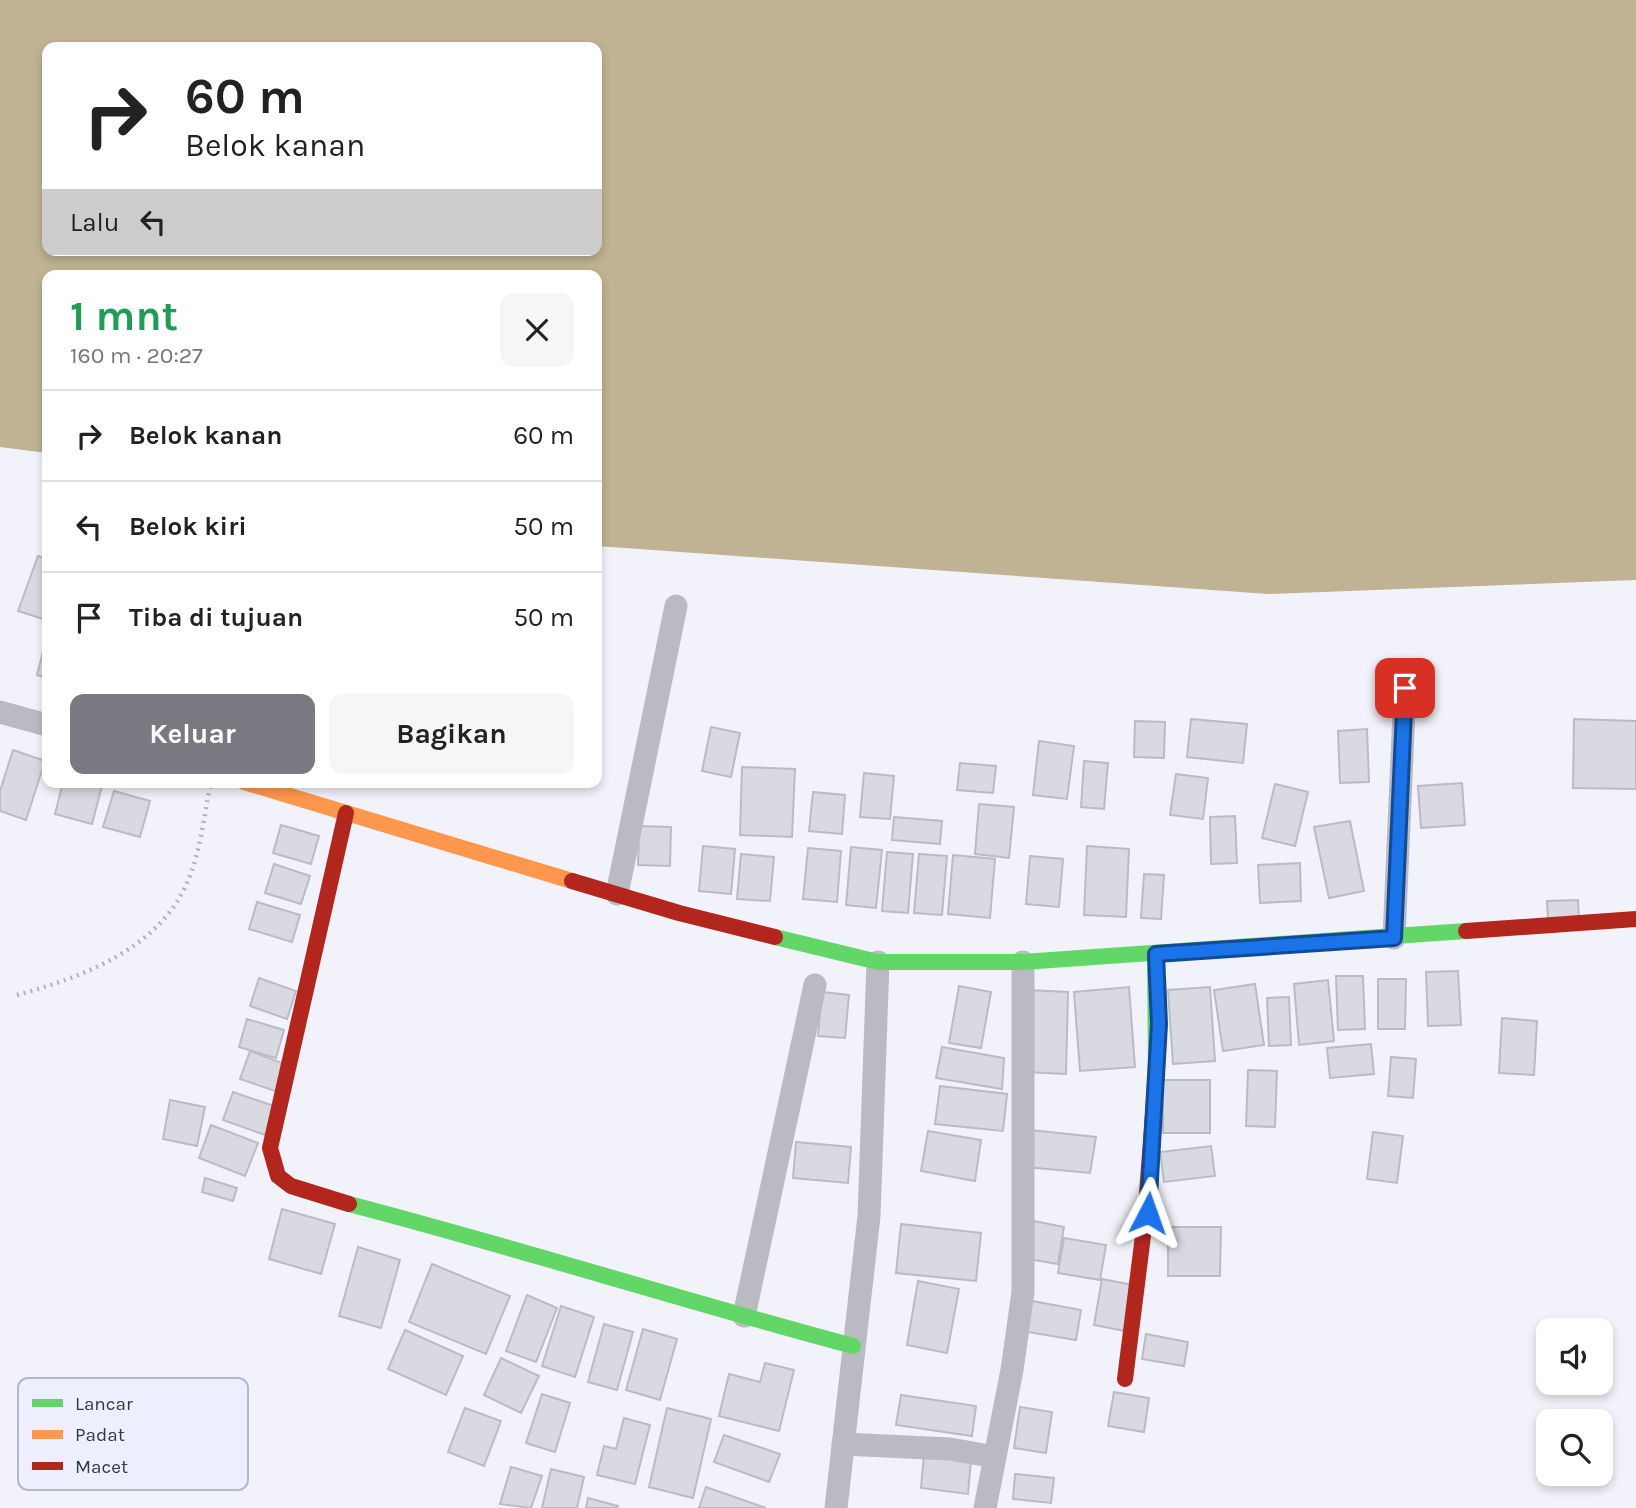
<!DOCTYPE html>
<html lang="id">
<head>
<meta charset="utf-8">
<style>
  body { margin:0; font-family:Karla,sans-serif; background:#f6f6f6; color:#222; height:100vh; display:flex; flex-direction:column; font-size:26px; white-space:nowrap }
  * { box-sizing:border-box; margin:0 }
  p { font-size:23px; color:#767676 }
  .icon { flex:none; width:38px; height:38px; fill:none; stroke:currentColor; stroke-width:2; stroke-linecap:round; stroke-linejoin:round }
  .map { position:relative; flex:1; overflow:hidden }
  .details { position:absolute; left:42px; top:270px; width:560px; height:518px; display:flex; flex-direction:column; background:#fff; border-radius:14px; box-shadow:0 4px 10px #0003 }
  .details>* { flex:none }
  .guide { position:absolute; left:42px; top:42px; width:560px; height:214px; border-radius:14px; box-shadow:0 4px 10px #0003; background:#fff; color:#222; overflow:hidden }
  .fabs { position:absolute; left:1536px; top:1318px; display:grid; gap:14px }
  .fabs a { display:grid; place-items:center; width:77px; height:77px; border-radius:14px; background:#fff; box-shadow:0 4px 10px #0003; font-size:35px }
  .pin { position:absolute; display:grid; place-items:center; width:60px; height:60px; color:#fff; margin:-30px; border-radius:14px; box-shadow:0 4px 10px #0006 }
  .me { position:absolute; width:77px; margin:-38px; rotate:4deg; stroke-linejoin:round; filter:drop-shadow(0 0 5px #0008) }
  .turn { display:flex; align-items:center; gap:24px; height:147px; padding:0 28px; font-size:32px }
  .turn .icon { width:91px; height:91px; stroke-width:2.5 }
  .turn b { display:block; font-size:49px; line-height:60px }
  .then { display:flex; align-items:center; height:66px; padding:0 28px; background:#0003; gap:14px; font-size:26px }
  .round { display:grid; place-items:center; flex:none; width:74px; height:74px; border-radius:14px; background:#f6f6f6 }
  .head { display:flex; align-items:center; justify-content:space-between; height:119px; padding:0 28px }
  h1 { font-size:42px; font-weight:700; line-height:52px; color:#1e9e55 }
  .button { display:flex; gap:14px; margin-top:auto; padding:14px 28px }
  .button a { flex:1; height:80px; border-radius:14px; background:#797982; color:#fff; font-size:28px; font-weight:700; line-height:80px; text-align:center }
  .button a+a { background:#f6f6f6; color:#222 }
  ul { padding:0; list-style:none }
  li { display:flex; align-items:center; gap:21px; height:91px; padding:0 28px; border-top:2px solid #e0e0e0 }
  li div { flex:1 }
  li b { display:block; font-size:26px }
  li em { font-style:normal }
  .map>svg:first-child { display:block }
  .water { fill:#c0b393; fill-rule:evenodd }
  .building { fill:#d9d9e1; stroke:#bcbbc4; stroke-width:2 }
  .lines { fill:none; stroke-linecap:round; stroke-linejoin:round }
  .path { stroke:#b2b2b9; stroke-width:4.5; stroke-dasharray:2 5; stroke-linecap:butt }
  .street { stroke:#babac2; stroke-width:23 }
  .fast { stroke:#63d668; stroke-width:16 }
  .slow { stroke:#ff974d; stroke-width:16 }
  .jam { stroke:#b3261e; stroke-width:16 }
  .route-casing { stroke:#114b97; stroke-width:18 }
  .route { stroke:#1a73e8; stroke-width:12 }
  .key { fill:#eeeffe; stroke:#b7b8c5; stroke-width:2 }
  .key-label { font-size:19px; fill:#383841 }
</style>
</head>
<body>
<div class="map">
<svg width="1636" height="1508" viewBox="0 0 1636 1508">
  <rect width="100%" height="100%" fill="#f2f2fa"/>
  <path class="water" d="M0,0h1636v580l-368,14 -671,-48v-271h-550v178l-47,-6zM47,47h550v203h-550z"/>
  <g class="building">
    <path d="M38,556l9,3v49l-4,11 -25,-8z"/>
    <path d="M47,636v42l-10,-3z"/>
    <path d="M1191,719l56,5 -4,39 -56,-6z"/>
    <path d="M1574,719l62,2v68l-63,-1z"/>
    <path d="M1135,721l30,1 -1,36 -30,-1z"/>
    <path d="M711,727l29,6 -9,44 -29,-6z"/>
    <path d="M1367,729l2,53 -29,1 -2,-52z"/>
    <path d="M1039,741l35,5 -7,53 -34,-4z"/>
    <path d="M13,750l32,11 -19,59 -26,-9v-20z"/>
    <path d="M1084,761l24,2 -4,46 -23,-2z"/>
    <path d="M960,763l36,3 -3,27 -36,-3z"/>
    <path d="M742,767l53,2 -3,68 -52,-2z"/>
    <path d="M864,773l30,3 -4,43 -30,-2z"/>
    <path d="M1176,774l32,4 -5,41 -33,-4z"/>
    <path d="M63,782h40l-11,42 -37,-10z"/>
    <path d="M1462,783l3,42 -44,3 -3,-42z"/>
    <path d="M1275,784l33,8 -13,54 -33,-8z"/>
    <path d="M114,791l36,10 -10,36 -37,-10z"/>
    <path d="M813,792l32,3 -3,39 -33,-3z"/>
    <path d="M979,804l35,3 -5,51 -34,-4z"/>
    <path d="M1235,816l2,47 -26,1 -1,-47z"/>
    <path d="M894,817l48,4 -2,23 -48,-4z"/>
    <path d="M1350,821l14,70 -35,7 -15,-71z"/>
    <path d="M281,825l38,11 -8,28 -38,-11z"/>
    <path d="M639,826l32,1 -1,39 -32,-1z"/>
    <path d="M703,846l32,3 -4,45 -32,-3z"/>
    <path d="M1087,846l42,3 -3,68 -42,-2z"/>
    <path d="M851,847l31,3 -6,58 -30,-3z"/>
    <path d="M808,848l33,3 -4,51 -34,-3z"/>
    <path d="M887,852l26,2 -5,59 -26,-2z"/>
    <path d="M741,854l33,3 -4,44 -33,-2z"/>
    <path d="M919,854l28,2 -5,59 -28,-2z"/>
    <path d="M953,855l42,4 -5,59 -42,-4z"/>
    <path d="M1030,856l33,3 -4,48 -33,-3z"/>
    <path d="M1300,863l1,38 -41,2 -2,-38z"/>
    <path d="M274,864l36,12 -9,28 -36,-11z"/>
    <path d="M1144,874l20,1 -3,44 -20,-1z"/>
    <path d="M1578,900l1,20h-31l-1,-19z"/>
    <path d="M257,902l43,13 -8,27 -43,-13z"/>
    <path d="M1458,971l3,54 -33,1 -2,-54z"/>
    <path d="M1336,976h27l2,53 -27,1z"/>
    <path d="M259,978l37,13 -9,28 -37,-13z"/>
    <path d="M1378,979h28l-1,50h-27z"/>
    <path d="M1328,980l6,61 -35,4 -5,-61z"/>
    <path d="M1255,984l9,61 -41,6 -9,-61z"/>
    <path d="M959,986l32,6 -10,56 -32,-5z"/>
    <path d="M1129,987l6,80 -55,4 -6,-79z"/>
    <path d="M1210,987l5,74 -42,3 -5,-74z"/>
    <path d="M1028,990l40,2 -2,82 -40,-2z"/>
    <path d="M822,992l27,3 -4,43 -27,-2z"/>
    <path d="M1289,997l2,48 -22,1 -2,-48z"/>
    <path d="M1502,1018l35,3 -3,54 -35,-2z"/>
    <path d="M247,1019l37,11 -8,28 -37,-11z"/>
    <path d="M1371,1044l3,30 -44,4 -3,-30z"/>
    <path d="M942,1047l62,11 -2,31 -66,-11z"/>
    <path d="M250,1051l37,14 -9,27 -38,-13z"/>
    <path d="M1391,1057l25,2 -3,39 -25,-2z"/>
    <path d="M1248,1070l29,1 -2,56 -29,-1z"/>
    <rect x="1163" y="1080" width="47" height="53"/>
    <path d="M940,1086l67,8 -4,37 -68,-7z"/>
    <path d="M233,1092l41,14 -9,29 -42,-15z"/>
    <path d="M170,1100l35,7 -8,39 -34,-7z"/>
    <path d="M211,1125l47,18 -13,33 -46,-18z"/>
    <path d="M1030,1130l66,7 -6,36 -64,-6z"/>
    <path d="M928,1131l53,9 -6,41 -54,-10z"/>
    <path d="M1373,1132l30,4 -6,47 -30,-4z"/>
    <path d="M796,1142l55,5 -3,36 -55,-5z"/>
    <path d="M1211,1146l4,30 -51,6 -4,-30z"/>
    <path d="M205,1178l32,10 -4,13 -31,-9z"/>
    <path d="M282,1209l53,15 -14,50 -52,-15z"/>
    <path d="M1034,1221l30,6 -6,37 -30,-5z"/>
    <path d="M901,1224l80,9 -5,48 -80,-8z"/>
    <path d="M1168,1227h53l-1,49h-52z"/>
    <path d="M1064,1238l42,7 -6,35 -42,-7z"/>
    <path d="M358,1247l42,13 -19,68 -42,-12z"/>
    <path d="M432,1264l78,32 -24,58 -77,-32z"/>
    <path d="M1102,1279l31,6 -8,46 -31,-6z"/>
    <path d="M918,1281l41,8 -12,64 -40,-8z"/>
    <path d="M527,1295l30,13 -21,54 -30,-11z"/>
    <path d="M1027,1300l54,10 -5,30 -54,-9z"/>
    <path d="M561,1306l33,11 -19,60 -33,-11z"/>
    <path d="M604,1324l29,8 -16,58 -29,-8z"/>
    <path d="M643,1329l34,10 -17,61 -34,-10z"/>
    <path d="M405,1330l58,26 -17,39 -58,-26z"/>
    <path d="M1146,1334l42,8 -4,24 -42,-7z"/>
    <path d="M501,1358l38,18 -18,37 -37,-18z"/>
    <path d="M765,1363l29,7 -15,61 -60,-15 10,-42 31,8z"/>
    <path d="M1114,1392l35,6 -5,34 -36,-6z"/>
    <path d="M542,1394l28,9 -15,49 -29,-9z"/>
    <path d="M901,1395l75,11 -4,30 -76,-11z"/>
    <path d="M1020,1407l32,5 -6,41 -32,-5z"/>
    <path d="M465,1408l36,13 -17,45 -36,-14z"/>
    <path d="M667,1408l44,11 -18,79 -44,-11z"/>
    <path d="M624,1418l26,7 -15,59 -38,-9 7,-29 12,3z"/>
    <path d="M724,1435l56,19 -11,28 -55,-20z"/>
    <path d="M924,1454l47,5 -3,35 -47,-6z"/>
    <path d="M511,1467l31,9 -11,32 -31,-4z"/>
    <path d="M551,1469l33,8 -7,31h-35z"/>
    <path d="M1015,1474l39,4 -3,25 -38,-4z"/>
    <path d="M706,1487l60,21h-67z"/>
    <path d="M588,1498l30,8 -1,2h-31z"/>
  </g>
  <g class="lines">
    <path class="path" d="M17,995c66,-18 145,-47 172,-117 12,-29 15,-64 22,-95"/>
    <g class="street">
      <path d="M0,712l47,13"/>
      <path d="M617,894l59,-288"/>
      <path d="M1394,938l11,-250"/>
      <path d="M744,1316l71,-331"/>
      <path d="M843,1444l107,5 45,8"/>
      <path d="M836,1508l33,-292 9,-254"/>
      <path d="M985,1508l27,-138 11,-78v-330"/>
    </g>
    <g class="fast">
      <path d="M775,937l103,25h145l443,-31"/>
      <path d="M1155,954l1,120"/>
      <path d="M349,1204c169,44 335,97 504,142"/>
    </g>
    <path class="slow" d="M244,782l328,99"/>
    <g class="jam">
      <path d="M346,813l-76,335 8,28 13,10 58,18"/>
      <path d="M572,881l107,32 96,24"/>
      <path d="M1466,931l170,-12"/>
      <path d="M1125,1379l20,-159 11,-146"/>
    </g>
  </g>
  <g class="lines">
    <defs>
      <path id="route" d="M1148,1213l11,-189 -3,-70 238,-16 11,-250"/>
    </defs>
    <use href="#route" class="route-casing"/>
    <use href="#route" class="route"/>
  </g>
  <rect x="18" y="1378" width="230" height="112" rx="10" class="key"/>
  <rect x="32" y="1399" width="31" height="8" fill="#63d668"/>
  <rect x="32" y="1430" width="31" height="9" fill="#ff974d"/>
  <rect x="32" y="1462" width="31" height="8" fill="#b3261e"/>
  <g class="key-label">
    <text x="75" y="1410">Lancar</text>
    <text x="75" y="1441">Padat</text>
    <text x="75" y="1473">Macet</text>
  </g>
</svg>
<div class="fabs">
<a><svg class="icon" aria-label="sound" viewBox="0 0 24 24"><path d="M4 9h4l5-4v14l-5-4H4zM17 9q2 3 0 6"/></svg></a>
<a><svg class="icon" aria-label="search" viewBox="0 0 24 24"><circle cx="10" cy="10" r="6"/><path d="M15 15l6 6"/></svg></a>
</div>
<div class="pin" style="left:1405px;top:688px;background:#d93025"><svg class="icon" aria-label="arrive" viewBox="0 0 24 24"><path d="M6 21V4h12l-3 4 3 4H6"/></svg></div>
<svg class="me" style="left:1148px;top:1213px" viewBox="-20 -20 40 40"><path d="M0-17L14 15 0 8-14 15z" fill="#1a73e8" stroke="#fff" stroke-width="4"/></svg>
<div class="guide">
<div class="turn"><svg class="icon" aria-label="right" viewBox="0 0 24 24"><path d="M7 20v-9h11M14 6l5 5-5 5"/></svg><div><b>60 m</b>Belok kanan</div></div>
<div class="then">Lalu<svg class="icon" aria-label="left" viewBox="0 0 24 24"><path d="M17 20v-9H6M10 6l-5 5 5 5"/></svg></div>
</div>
<section class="details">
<div class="head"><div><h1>1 mnt</h1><p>160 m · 20:27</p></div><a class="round"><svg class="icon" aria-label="close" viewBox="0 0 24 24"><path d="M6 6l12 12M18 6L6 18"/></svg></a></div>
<ul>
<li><svg class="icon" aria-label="right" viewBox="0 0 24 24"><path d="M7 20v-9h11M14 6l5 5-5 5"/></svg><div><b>Belok kanan</b></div><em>60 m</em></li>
<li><svg class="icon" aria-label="left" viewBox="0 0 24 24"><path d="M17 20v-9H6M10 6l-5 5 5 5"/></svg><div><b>Belok kiri</b></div><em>50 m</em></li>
<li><svg class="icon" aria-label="arrive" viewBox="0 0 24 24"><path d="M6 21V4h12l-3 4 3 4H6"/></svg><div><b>Tiba di tujuan</b></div><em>50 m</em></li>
</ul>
<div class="button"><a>Keluar</a><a>Bagikan</a></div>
</section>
</div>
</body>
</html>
